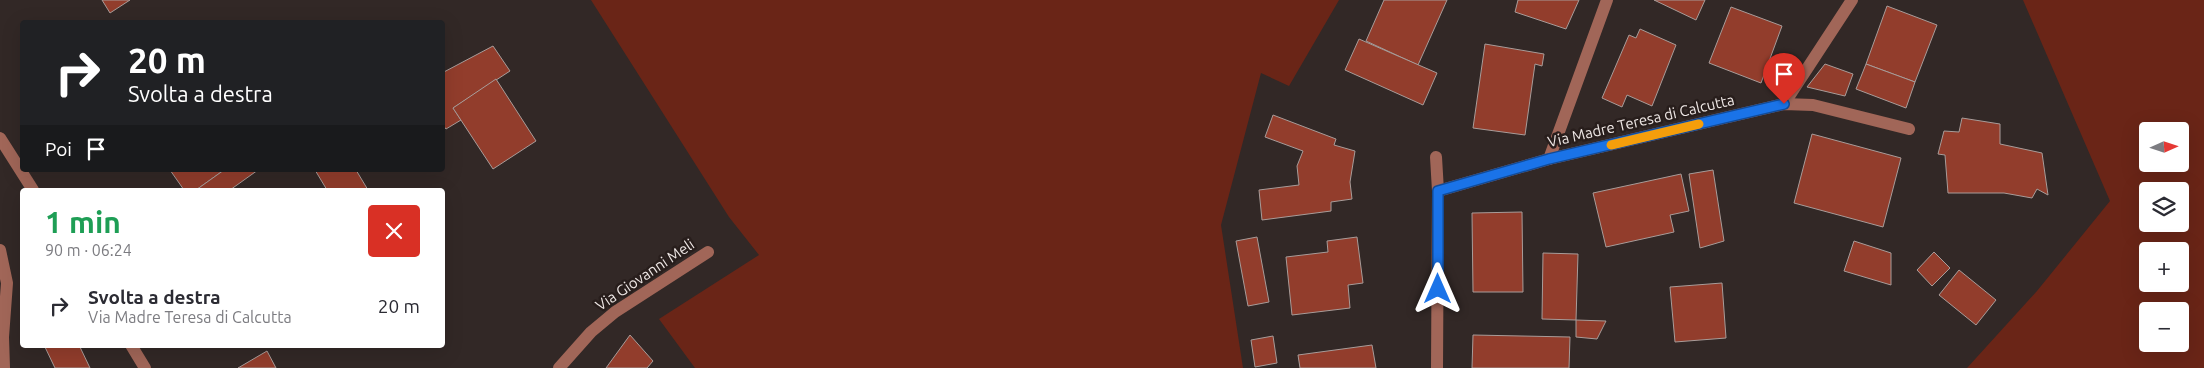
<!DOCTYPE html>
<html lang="it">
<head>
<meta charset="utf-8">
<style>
  body { margin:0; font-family:Ubuntu,sans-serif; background:#f2f2f3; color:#2b2b33; height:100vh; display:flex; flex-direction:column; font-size:19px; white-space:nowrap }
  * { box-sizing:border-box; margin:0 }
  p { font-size:16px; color:#7c7c81 }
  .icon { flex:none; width:28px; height:28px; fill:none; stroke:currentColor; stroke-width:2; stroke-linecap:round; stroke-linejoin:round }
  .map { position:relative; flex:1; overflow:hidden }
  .drawer { position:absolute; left:20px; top:188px; width:425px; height:160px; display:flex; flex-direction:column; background:#fff; border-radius:5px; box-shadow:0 5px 20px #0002 }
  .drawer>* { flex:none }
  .banner { position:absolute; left:20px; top:20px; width:425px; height:152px; border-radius:5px; box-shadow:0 5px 20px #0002; background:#202124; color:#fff; overflow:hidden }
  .needle { width:32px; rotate:87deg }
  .fabs { position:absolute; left:2139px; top:122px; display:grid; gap:10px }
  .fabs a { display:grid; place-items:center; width:50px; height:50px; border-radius:5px; background:#fff; box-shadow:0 5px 20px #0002; font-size:25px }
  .pin { position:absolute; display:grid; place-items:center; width:42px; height:42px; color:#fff; margin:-51px -21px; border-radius:50% 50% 50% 0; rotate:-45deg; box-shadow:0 0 5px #0007 }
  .pin .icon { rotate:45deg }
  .me { position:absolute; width:55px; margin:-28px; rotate:0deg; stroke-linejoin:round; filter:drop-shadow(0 0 4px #0008) }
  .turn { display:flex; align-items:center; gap:18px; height:105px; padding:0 25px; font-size:22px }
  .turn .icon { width:65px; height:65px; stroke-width:2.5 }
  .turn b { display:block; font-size:35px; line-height:42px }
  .then { display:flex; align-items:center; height:48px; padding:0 25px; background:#0003; gap:10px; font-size:19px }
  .round { display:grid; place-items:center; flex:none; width:52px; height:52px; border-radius:5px; background:#f2f2f3 }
  .head { display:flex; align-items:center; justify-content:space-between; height:85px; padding:0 25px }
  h1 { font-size:30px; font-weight:700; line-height:38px; color:#1e9e55 }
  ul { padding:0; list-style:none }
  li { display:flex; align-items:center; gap:15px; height:65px; padding:0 25px }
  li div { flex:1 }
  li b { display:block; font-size:19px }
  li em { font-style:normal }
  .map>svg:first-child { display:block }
  .green { fill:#6a2517; fill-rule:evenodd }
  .building { fill:#923d2c; stroke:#a89c99 }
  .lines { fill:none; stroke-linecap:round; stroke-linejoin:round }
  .minor { stroke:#a16658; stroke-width:12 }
  .route-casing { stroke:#114b97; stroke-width:12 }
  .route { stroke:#1a73e8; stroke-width:9 }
  .slow { stroke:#f59e0b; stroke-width:9 }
  .labels { text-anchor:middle; stroke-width:5; stroke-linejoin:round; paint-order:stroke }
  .street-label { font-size:15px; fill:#efe8e6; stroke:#281e1c }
</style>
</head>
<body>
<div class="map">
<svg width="2204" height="368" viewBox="0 0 2204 368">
  <rect width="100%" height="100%" fill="#322826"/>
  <g class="green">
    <path d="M591,0h748l-50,86 -28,-13 -40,152 22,143h-548l-36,-49 100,-64 -30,-38z"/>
    <path d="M2023,0h181v368h-237l70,-77 73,-90zM2148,131h32v33h-32zM2148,191h32v33h-32zM2148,251h32v33h-32zM2148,311h32v33h-32z"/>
  </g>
  <g class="building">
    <path d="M102,0h28l-20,13z"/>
    <path d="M1384,0h63l-29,65 -52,-24z"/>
    <path d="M1518,0h61l-13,29 -51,-17z"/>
    <path d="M1654,0h51l-9,20z"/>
    <path d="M1887,6l50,19 -22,57 -49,-18z"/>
    <path d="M1731,7l51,19 -21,57 -52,-20z"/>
    <path d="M1640,29l36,16 -24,61 -25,-11 -5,12 -20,-9 27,-63 7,3z"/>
    <path d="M1359,39l78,34 -14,32 -78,-35z"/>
    <path d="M1485,44l59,10 -2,12 -7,-2 -10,71 -52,-7z"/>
    <path d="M493,46l17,25 -57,37 8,12 -15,9 -4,-5v-51z"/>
    <path d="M1825,64l28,10 -8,22 -38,-9z"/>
    <path d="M1866,64l49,18 -9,26 -50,-19z"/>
    <path d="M496,79l40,62 -43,28 -40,-61z"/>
    <path d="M1273,115l63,24 -2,6 21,6 -5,31 2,17 -21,3v9l-69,9 -3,-30 40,-5 -2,-19 6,-15 -38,-14z"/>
    <path d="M1962,118l38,6v20l42,9 6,42 -11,-6 -5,9 -28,-5h-56l-3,-38 -7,-1 6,-23 15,1z"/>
    <path d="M1812,134l89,24 -18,69 -89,-24z"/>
    <path d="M170,170h54l-28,20h-12z"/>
    <path d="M224,170h34l-28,20h-34z"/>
    <path d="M315,170h41l12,20h-41z"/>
    <path d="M1713,170l11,71 -24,7 -11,-74z"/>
    <path d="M1681,174l8,37 -19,4 4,17 -68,15 -13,-54z"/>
    <path d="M1522,212l1,80h-50l-1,-79z"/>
    <path d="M1257,237l12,65 -21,4 -12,-65z"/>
    <path d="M1357,237l6,46 -15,2 2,23 -58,7 -6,-58 42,-5 -1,-11z"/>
    <path d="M1854,241l37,12v32l-47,-14z"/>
    <path d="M1934,252l16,16 -18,18 -15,-16z"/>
    <path d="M1543,253l35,1 -2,66 -34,-1z"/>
    <path d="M1959,270l37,30 -20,25 -37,-30z"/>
    <path d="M1722,283l4,55 -51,4 -5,-55z"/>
    <path d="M1576,320l30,1 -9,18 -21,-2z"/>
    <path d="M630,335l23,26 -6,7h-41z"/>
    <path d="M1473,335l97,2 -1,31h-97z"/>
    <path d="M1273,336l4,27 -22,4 -4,-27z"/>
    <path d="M44,345h35l11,23h-35z"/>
    <path d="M1372,345l4,23h-76l-2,-13z"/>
    <path d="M267,351l9,17h-38z"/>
  </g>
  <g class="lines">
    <g class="minor">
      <path d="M1784,104l68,-104"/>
      <path d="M0,138l33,52"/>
      <path d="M1436,157l2,34"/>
      <path d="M1549,159l58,-159"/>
      <path d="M0,250l7,33 -4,54 1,31"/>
      <path d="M131,345l14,23"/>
      <path d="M559,368l32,-36 24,-20 93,-60"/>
      <path d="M1437,368l1,-177 111,-32 235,-55 29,1 96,24"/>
    </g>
  </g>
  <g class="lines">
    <defs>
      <path id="route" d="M1438,289v-98l111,-32 235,-55"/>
    </defs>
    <use href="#route" class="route-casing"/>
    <use href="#route" class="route"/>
    <path class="slow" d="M1611,145l88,-21"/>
  </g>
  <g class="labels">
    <g class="street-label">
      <text transform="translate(1641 121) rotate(-13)" y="5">Via Madre Teresa di Calcutta</text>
      <text transform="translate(645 275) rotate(-34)" y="5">Via Giovanni Meli</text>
    </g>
  </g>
</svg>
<div class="fabs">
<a><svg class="needle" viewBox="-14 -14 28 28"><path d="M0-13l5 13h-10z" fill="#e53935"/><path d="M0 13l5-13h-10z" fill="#7c7c81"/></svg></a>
<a><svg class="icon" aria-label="layers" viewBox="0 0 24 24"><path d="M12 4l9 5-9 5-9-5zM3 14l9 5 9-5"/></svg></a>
<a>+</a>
<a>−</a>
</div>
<div class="pin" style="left:1784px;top:104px;background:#d93025"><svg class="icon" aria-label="arrive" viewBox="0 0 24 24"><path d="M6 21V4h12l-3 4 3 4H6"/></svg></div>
<svg class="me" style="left:1438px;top:289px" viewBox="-20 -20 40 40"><path d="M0-17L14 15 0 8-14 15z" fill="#1a73e8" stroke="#fff" stroke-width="4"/></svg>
<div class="banner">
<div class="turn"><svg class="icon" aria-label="right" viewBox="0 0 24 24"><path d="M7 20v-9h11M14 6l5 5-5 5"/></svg><div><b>20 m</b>Svolta a destra</div></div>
<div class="then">Poi<svg class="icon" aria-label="arrive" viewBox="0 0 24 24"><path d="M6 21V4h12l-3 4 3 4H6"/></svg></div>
</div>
<section class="drawer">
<div class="head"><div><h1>1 min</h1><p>90 m · 06:24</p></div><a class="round" style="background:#d93025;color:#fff"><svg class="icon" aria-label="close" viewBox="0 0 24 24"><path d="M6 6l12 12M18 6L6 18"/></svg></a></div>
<ul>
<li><svg class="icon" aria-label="right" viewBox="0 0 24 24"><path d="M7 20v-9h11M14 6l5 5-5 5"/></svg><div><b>Svolta a destra</b><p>Via Madre Teresa di Calcutta</p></div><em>20 m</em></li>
</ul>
</section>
</div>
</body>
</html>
